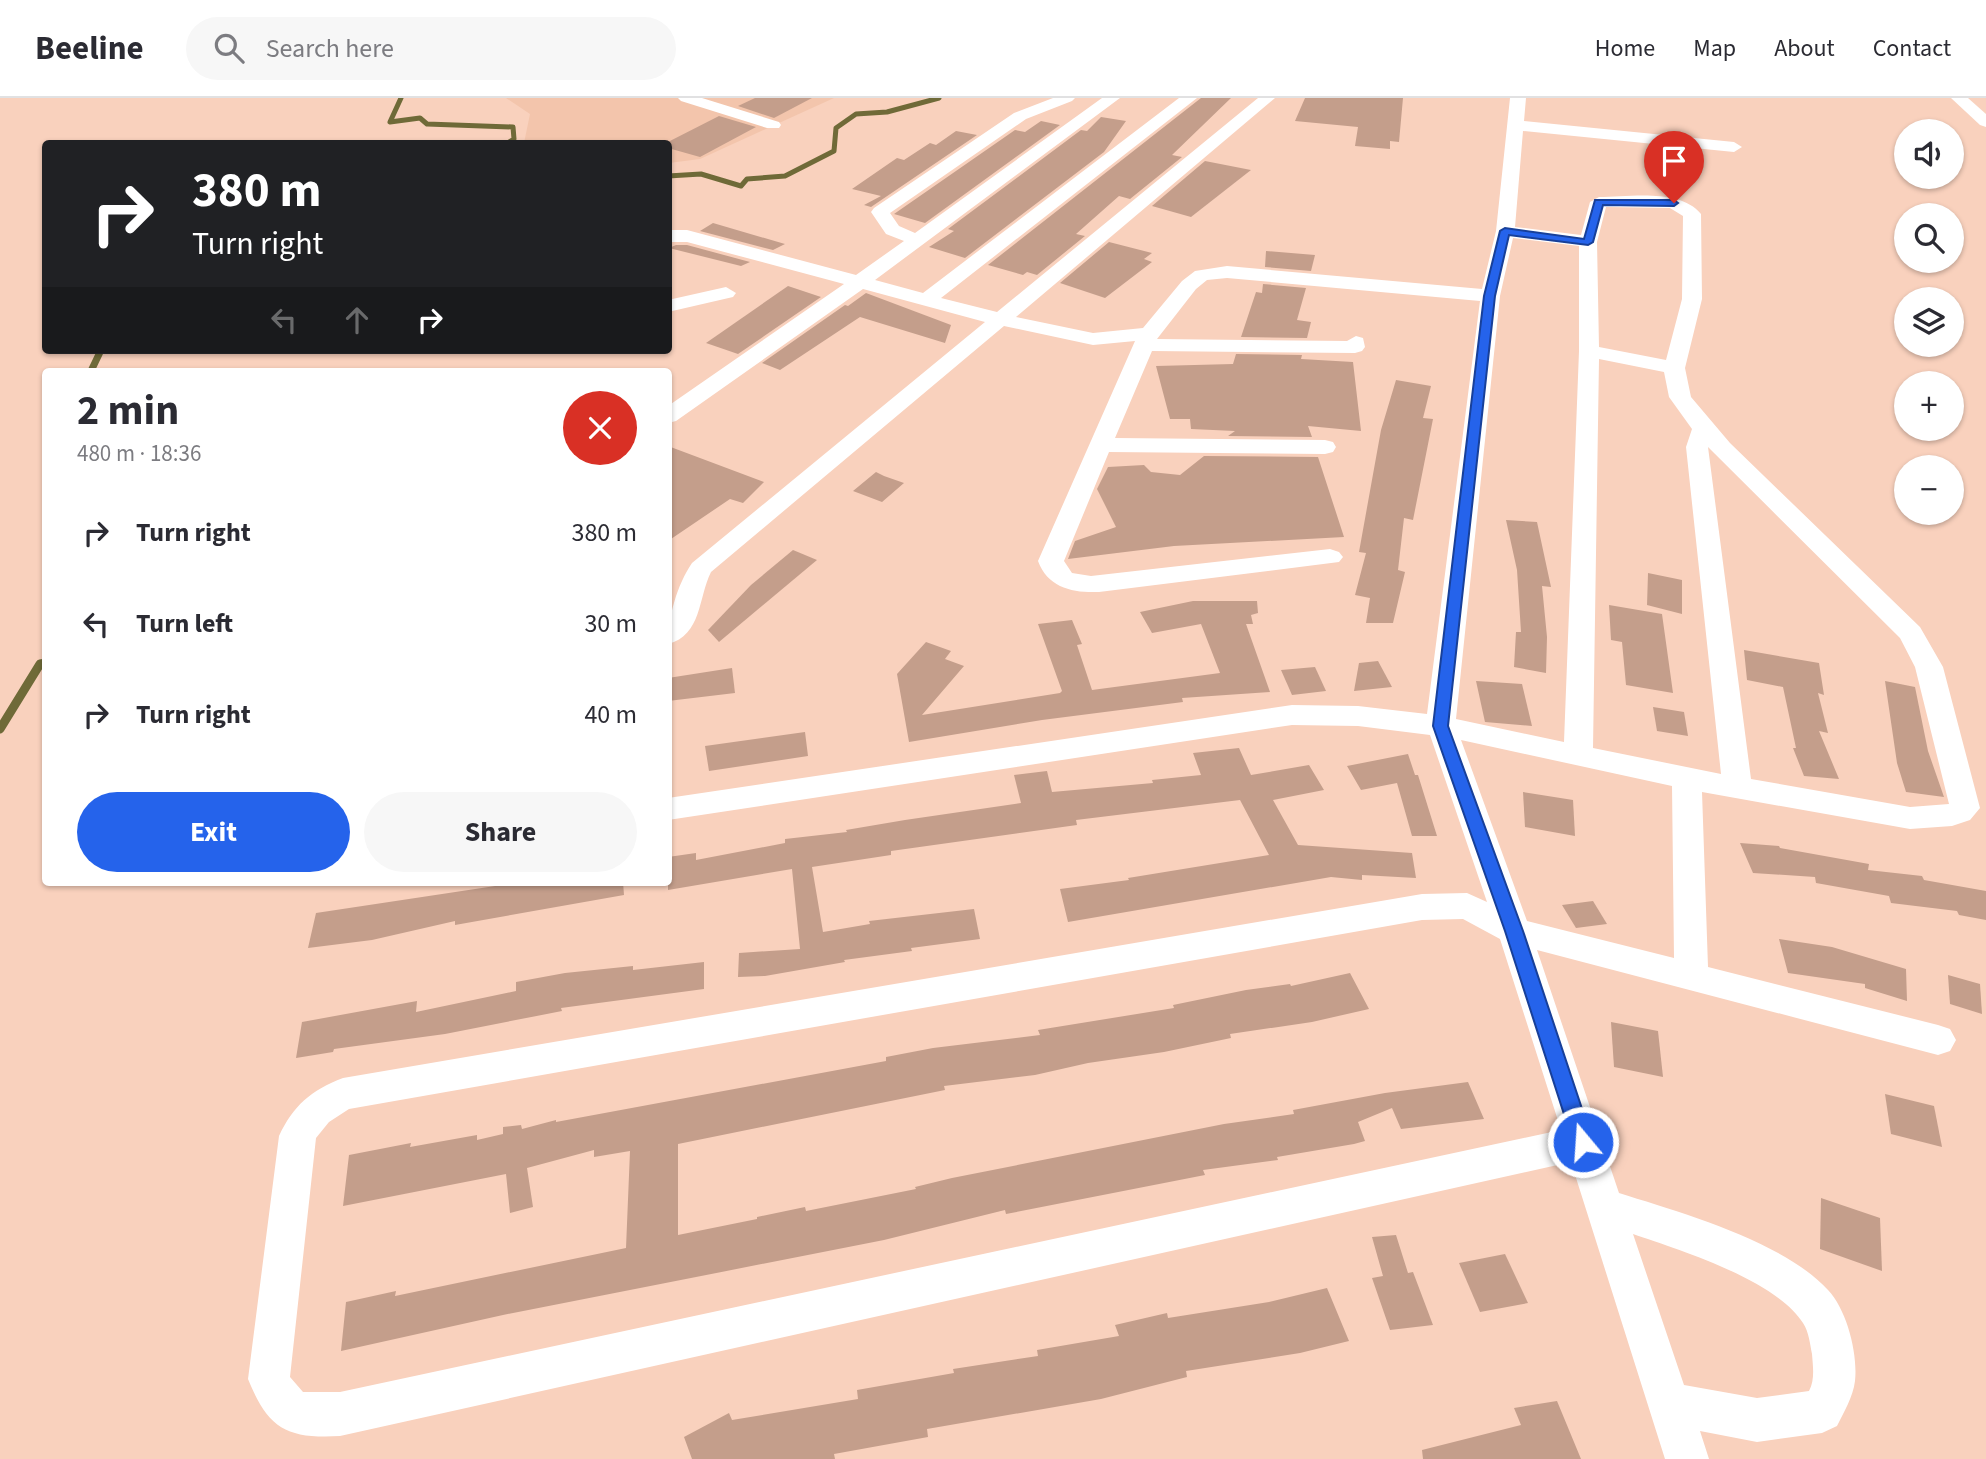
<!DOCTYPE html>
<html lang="en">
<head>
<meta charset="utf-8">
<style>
  body { margin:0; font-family:"Source Sans 3",sans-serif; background:#f7f7f7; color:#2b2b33; height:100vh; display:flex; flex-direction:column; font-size:26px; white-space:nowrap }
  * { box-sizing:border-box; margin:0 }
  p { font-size:23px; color:#7c7c81 }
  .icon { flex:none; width:38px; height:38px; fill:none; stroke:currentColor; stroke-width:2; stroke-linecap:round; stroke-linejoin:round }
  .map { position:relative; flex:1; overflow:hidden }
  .details { position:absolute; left:42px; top:270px; width:630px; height:518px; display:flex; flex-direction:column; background:#fff; border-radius:7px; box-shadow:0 2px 5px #0004 }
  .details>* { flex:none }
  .banner { position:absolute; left:42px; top:42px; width:630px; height:214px; border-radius:7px; box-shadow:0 2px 5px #0004; background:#202124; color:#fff; overflow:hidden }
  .fabs { position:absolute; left:1894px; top:21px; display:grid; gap:14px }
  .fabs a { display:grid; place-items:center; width:70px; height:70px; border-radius:50%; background:#fff; box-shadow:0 2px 5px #0004; font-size:35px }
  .pin { position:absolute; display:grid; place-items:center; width:60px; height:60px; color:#fff; margin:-72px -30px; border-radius:50% 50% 50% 0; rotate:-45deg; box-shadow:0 0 7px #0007 }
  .pin .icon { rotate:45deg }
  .me { position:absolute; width:77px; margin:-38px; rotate:342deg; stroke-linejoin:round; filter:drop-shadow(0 0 5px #0008) }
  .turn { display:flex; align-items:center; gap:24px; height:147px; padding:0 35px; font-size:32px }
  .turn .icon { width:91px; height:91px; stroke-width:2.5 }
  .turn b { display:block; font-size:49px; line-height:60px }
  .lanes { display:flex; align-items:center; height:66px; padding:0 35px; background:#0003; justify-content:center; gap:35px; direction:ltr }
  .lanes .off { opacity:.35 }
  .round { display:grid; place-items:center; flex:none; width:74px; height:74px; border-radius:37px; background:#f7f7f7 }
  .head { display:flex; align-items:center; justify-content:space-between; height:119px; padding:0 35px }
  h1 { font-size:42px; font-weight:700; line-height:52px }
  .action { display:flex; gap:14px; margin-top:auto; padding:14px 35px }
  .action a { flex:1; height:80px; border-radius:42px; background:#2563eb; color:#fff; font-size:28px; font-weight:700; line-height:80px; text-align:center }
  .action a+a { background:#f7f7f7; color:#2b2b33 }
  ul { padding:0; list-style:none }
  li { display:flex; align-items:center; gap:21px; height:91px; padding:0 35px }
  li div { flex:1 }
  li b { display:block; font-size:26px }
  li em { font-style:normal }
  header { display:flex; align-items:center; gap:42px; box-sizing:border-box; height:98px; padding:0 35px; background:#fff; border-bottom:2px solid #e1e1e2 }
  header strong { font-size:33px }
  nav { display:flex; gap:38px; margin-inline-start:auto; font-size:24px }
  .search { width:490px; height:63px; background:#f7f7f7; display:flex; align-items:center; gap:18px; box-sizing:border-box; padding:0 24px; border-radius:38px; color:#7c7c81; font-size:26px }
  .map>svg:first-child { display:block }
  .built { fill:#f3c5ac }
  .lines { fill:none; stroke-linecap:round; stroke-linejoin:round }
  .stream-far2 { stroke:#6f6a38; stroke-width:5 }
  .stream-far1 { stroke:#6f6a38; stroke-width:7 }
  .stream { stroke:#6f6a38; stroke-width:9 }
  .building { fill:#c49e8b }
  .minor { fill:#fff; fill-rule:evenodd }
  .route { fill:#2563eb; stroke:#184099; stroke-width:2 }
</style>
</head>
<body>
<header>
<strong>Beeline</strong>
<div class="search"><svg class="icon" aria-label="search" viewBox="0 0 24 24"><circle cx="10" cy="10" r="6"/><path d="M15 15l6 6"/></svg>Search here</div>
<nav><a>Home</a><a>Map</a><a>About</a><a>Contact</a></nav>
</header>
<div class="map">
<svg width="1986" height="1361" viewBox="0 0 1986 1361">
  <rect width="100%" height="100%" fill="#f9d1bd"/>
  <path class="built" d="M506,0h328l-134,61 -31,4 -1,-19 -144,-1 6,-29z"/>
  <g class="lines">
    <g class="stream-far2">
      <path d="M401,0l-11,24 30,-4 7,6 86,3 1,12 -8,5"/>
      <path d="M668,78l33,-2 40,12 6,-7 38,-3 49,-25 2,-23 20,-14 31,-2 52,-14"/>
    </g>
    <path class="stream-far1" d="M91,273l10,-21"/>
    <path class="stream" d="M0,631l40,-65 6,-1"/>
  </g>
  <g class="building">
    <path d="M755,0h57l-38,20 -36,-12z"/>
    <path d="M1201,0h30l-59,57 10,2 -52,42 -11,-3 -43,38 9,2 -48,39 -10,-3 -4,3 -35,-10z"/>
    <path d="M1305,0h98l-4,44 -9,-1v8l-35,-3 3,-19 -63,-6z"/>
    <path d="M719,18l37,11 -56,30 -32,-9v-4h-4z"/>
    <path d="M1101,19l25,4 -22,31 -139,106 -36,-11 25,-16 -6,-2 133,-99 6,1z"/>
    <path d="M1041,23l19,4 -135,98 -31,-9 121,-84 10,2z"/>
    <path d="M956,33l21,4 -106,72 -7,-2 17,-9 -29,-7 45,-31 7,2 26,-17 6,2z"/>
    <path d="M1205,63l46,9 -60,47 -39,-11z"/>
    <path d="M713,125l72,21 -12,6 -73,-19z"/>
    <path d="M1109,144l43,11 -8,6 8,3 -47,36 -45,-15z"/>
    <path d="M676,147h11l63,17 -9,4 -72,-18z"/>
    <path d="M1266,153l49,4 -4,16 -46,-4z"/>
    <path d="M1263,186l43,4 -9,32 14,2 -4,16 -66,-1 15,-45 6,1z"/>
    <path d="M788,188l33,11 -83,57 -32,-11z"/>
    <path d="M866,195l85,32 -6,18 -85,-26 -80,53 -18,-7 83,-58 3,1z"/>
    <path d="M1236,256l66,1 -1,4 52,3 8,69 -53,-5 4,11 -84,-1 7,-5 -44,-2 -1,-10h-20l-14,-53 77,-2z"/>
    <path d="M1396,282l35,6 -8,32 10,1 -20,101 -9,-2 -6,52 7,2 -12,51h-27l4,-25 -15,-3 11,-42 -7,-1 22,-122z"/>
    <path d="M668,348l96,36 -21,21 -13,-4 -62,42z"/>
    <path d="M1204,358l114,1 26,80 -170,9 -106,13 7,-18 41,-14 -19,-38 11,-22 36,-2 7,7 29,3z"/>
    <path d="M876,374l8,4 20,7 -22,19 -29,-11z"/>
    <path d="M1506,422l31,2 14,65 -9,-1 5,51 -1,36 -32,-6 2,-35h5l-4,-62z"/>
    <path d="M793,452l24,10 -98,82 -11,-12 43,-45z"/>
    <path d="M1648,475l34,7v34l-35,-9z"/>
    <path d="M1193,503h64l1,12 -7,2 2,9h-7l24,68 -88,6 1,4 -141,18 -133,22 -12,-68 29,-32 25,9 -6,8 19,7 -42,49 138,-22 2,-2 -24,-67 34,-4 10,24 -5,1 15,45 128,-17 -19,-49 -49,9 -12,-21z"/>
    <path d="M1609,507l53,9 11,79 -47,-8 -4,-43 -11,-2z"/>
    <path d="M1744,552l75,13 5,32 -6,-2 10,40 -9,-2 20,48 -35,-3 -11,-28h3l-13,-61 -36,-7z"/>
    <path d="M1378,563l14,26 -38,4 5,-28z"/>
    <path d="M1315,569l11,24 -34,4 -11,-25z"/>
    <path d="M732,570l3,25 -67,8v-23z"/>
    <path d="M1476,583l46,3 10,42 -47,-4z"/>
    <path d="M1885,583l30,6 13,64 16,46 -38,-5 -9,-29z"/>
    <path d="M1653,609l31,5 4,24 -31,-5z"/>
    <path d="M805,634l3,24 -99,15 -4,-25z"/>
    <path d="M1239,650l12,27 58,-10 15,25 -51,10 25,45 114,8 4,25 -54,-3v5l-31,-3 -263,45 -8,-33 69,-9 -1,-2 141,-23 -29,-55 -164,20 1,5 -186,26v4l-79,12 11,65 47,-8 -1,-3 105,-12 6,30 -69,9 1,3 -68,9 1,2 -80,14 -27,1 1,-24 61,-4 -8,-80 -124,21v-33l28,-4v7l89,-17v-4l62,-7 -1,-2 59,-10 116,-17 -7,-28 33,-4 5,21 101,-9 -1,-3 49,-5 -8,-22z"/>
    <path d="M1408,656l7,21h3l19,61h-25l-15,-53 -36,7 -14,-24z"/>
    <path d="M1523,694l50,8 2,36 -50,-9z"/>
    <path d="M1740,745l39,3 1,2 89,16 -1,6 54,6 2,4 62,11v29l-27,-5 -2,-4 -66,-8 -2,-7 -73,-13 -1,-6 -62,-4z"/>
    <path d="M522,784h101l1,13 -169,30v-4l-83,19 -64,8 8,-35z"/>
    <path d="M1593,803l14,23 -31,4 -14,-23z"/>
    <path d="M1779,841l53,8 74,22 1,32 -42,-13v-4l-77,-11z"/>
    <path d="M704,864v27l-143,19 1,3 -117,23 -111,15 -1,3 -37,6 6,-36 115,-21 -1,11 100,-21v-9l49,-9 68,-7v4z"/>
    <path d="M1350,875l19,36 -57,13 -82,12 1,4 -67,14 -76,11 -53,12 -91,11 1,4 -267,54v91l79,-16v-2l48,-10 1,4 110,-22 -1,-2 37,-9 272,-54 70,-10 -1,-4 92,-17 83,-11 16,37 -83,10 -9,-21 -34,14 7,19 -11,3 -77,13 1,3 -75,10 2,5 -199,39 -1,-4 -121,30 -381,75 -162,36 5,-49 50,-11 -1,5 231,-48 4,-97 -36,6v-7l-67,18 6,39 -23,6 -4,-39 -163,32 6,-51 62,-12 -1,4 67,-12v5l26,-6v-7l18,-2 1,4 34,-9v2l330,-61v-4l47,-9 107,-13 -2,-5 136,-22 -1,-3 73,-15 44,-6 1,2z"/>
    <path d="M1948,877l32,9 2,30 -32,-10z"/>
    <path d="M1611,924l47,9 5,46 -49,-10z"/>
    <path d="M1885,996l49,12 8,41 -51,-13z"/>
    <path d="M1821,1100l59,20 2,53 -62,-22z"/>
    <path d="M1396,1137l12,38 5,-1 20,53 -43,5 -18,-52 11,-2 -11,-39z"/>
    <path d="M1505,1156l23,49 -48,9 -21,-49z"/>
    <path d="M1327,1190l22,53 -49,12 -114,18 1,6 -86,22 -174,30 1,8 -94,17 1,5h-143l-8,-22 45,-24 3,7 126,-21 -1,-9 97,-17 -1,-4 85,-13 -1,-6 82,-14 -4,-11 52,-12 1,5 101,-16z"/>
    <path d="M1557,1303l24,58h-158l-1,-9 99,-25 -7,-17z"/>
  </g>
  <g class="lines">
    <g class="minor">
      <path d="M678,0h24l77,24 2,3 -2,3h-12l-86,-27z"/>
      <path d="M1053,0h22l-3,3 -46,18 -136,94 9,13 16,7 187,-135h18l-245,182 48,13 256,-195h18l-256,200 56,14 261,-214h17l-259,219 77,16 50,-5 39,-47 13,-10 32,-5 255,23 14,-58 14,-133h16l-2,23 210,21 8,5 -8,5 -211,-21 -8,96 66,8 9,-33 9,-5c31,0 81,-9 102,17l1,85 -17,69 6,29 39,46 190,184 23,40 37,141 -10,12 -18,6 -42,3 -208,-37 6,175 230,58 12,4 6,11 -6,11 -12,4 -401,-105 82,243c63,20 164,48 209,97 19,20 30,64 27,91 -2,16 -11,31 -18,45l-15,7 -65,9 -57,-11 9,28h-44l-94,-297 -1231,274c-54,3 -72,-8 -92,-57l31,-243c14,-30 32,-46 64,-58l1079,-184 45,-1 20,9 -57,-167 -72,-9 -66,-1 -624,95v-22l624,-93 66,1 69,8 53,-413 -253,-23 -20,2 -11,9 -39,50 190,2 9,-5 7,2 2,9 -3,4 -7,2 -203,-2 -37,87 210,2 8,2 3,5 -3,5 -8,2 -216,-2 -45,109 8,12 19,3 239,-27 9,3 4,5 -4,5 -240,30c-26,1 -51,-4 -61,-31l97,-220 -42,4 -89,-19 -293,246c-13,26 -9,63 -43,72 0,-27 9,-59 24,-81l293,-241 -122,-33 -187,132 -8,2v-17l176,-122 -157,-42h-19v-12h19l169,45 48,-34 -18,-7 -15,-22 3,-4 140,-95zM1606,109l64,1 13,8 -1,83 -16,61 -67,-13 -2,-105zM1513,140l66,8v105l-15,391 -108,-23 44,-423zM1599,261l65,13 5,25 23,32 -6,18 35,327 -128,-26zM1708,349l192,191 15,29 34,137 -39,3 -159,-28zM1461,642l211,46 2,172 -147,-37zM1463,821l37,20 61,191 -1221,262h-37l-13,-15 26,-239 13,-16 20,-13 1073,-189zM1633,1136c47,16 143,46 170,89 6,9 7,21 9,31 1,13 3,26 -3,37l-52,7 -73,-13z"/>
      <path d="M1951,0h17l18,16v13l-6,-2z"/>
      <path d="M726,189l10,6 -3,4 -65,15v-12z"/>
    </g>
  </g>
  <path class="route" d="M1595,102h79l4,3 -4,3 -71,-1 -10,37 -5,3 -79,-10 -14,61 -47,430 75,205 70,211 -3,6 -7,3 -7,-3 -3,-6 -68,-211 -72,-205 51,-430 16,-65 5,-3 79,11z"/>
</svg>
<div class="fabs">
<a><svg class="icon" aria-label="sound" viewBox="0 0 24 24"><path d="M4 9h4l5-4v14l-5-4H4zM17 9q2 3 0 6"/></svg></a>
<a><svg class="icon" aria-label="search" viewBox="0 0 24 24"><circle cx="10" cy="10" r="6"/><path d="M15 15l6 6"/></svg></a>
<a><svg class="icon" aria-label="layers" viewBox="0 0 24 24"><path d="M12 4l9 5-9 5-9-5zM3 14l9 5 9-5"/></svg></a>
<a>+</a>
<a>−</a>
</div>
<div class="pin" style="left:1674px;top:105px;background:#d93025"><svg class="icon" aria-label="arrive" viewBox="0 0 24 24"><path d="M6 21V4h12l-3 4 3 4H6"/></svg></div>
<svg class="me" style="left:1583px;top:1044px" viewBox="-20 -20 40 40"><circle r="17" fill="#2563eb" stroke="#fff" stroke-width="3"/><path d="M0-11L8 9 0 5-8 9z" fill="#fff"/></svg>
<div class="banner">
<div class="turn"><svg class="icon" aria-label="right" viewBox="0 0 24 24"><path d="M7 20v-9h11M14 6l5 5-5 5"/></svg><div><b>380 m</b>Turn right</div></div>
<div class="lanes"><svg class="icon off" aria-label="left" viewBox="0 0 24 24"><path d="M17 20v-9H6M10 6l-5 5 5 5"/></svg><svg class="icon off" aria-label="ahead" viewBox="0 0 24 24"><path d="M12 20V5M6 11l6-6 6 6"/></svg><svg class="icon" aria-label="right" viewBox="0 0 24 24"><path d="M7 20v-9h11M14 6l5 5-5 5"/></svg></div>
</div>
<section class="details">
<div class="head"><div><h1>2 min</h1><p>480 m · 18:36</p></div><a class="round" style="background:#d93025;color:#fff"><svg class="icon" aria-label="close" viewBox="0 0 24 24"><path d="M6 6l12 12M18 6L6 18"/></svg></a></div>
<ul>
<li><svg class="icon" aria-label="right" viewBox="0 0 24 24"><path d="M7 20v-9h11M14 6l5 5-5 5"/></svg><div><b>Turn right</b></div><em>380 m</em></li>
<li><svg class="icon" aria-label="left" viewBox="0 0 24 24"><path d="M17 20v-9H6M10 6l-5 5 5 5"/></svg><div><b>Turn left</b></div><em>30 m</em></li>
<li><svg class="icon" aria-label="right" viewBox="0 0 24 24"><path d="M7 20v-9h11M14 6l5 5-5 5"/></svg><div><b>Turn right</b></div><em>40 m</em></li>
</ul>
<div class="action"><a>Exit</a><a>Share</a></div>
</section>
</div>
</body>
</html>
